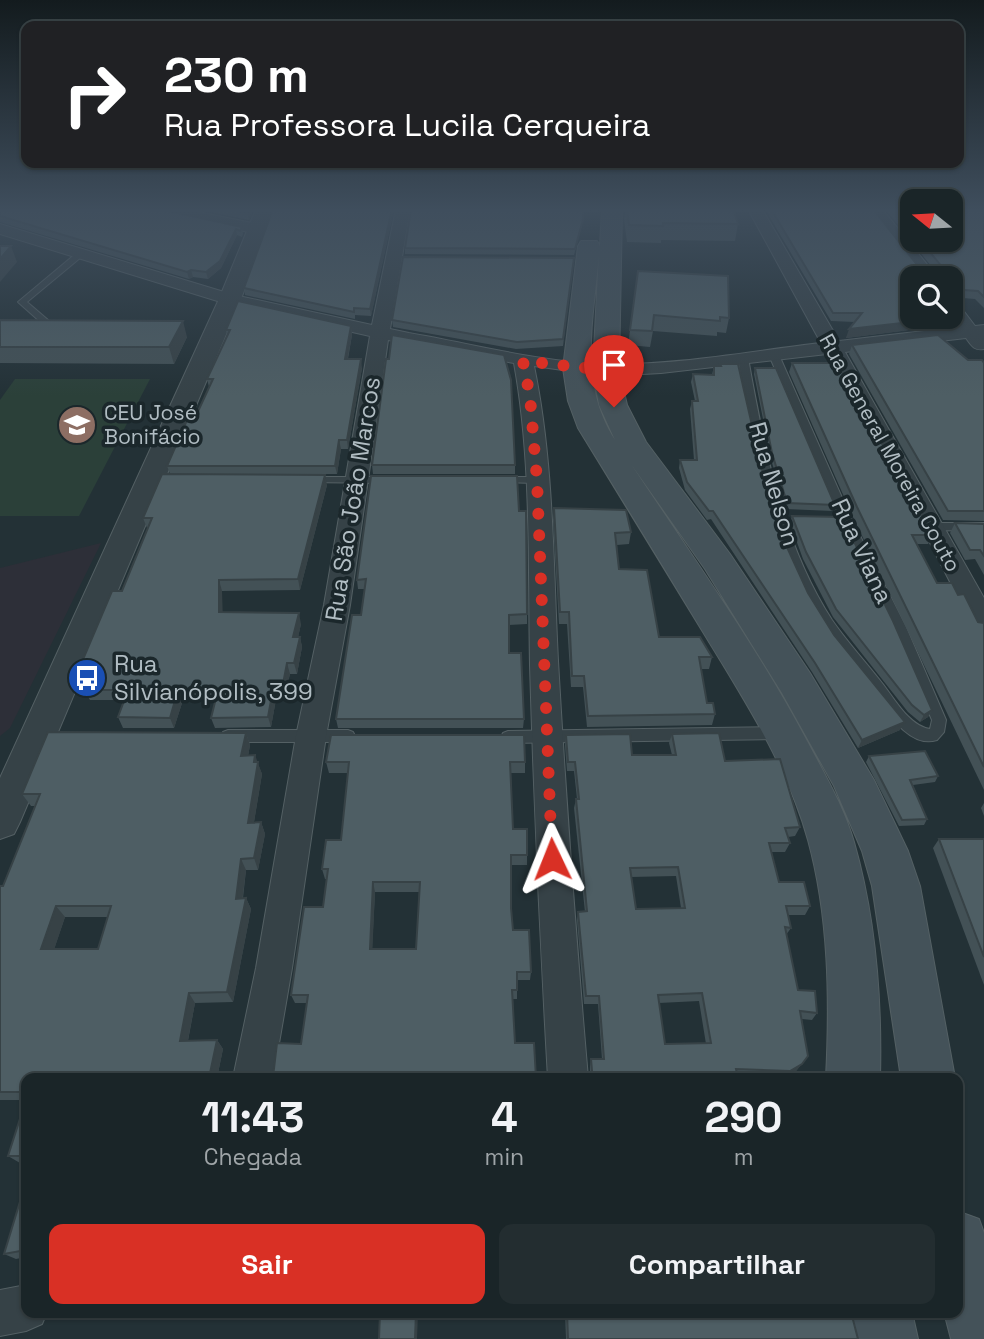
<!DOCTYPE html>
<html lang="pt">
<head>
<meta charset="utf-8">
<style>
  body { margin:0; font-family:"Space Grotesk",sans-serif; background:#232d30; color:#f1f3f6; height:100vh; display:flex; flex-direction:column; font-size:26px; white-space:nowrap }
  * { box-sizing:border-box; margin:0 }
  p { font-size:23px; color:#9fa5a8 }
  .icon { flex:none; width:38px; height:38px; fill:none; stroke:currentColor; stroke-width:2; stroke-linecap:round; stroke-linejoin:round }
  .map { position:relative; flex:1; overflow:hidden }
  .drawer { position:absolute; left:21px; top:1073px; width:942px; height:245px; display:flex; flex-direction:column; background:#1a2528; border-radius:14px; box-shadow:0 2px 5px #0004,0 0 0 2px #384245 }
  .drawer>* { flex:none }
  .guide { position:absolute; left:21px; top:21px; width:943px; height:147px; border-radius:14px; box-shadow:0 2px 5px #0004,0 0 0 2px #384245; background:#202124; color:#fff; overflow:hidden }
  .needle { width:46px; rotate:288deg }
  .buttons { position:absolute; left:900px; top:189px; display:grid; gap:14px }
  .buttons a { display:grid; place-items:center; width:63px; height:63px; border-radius:14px; background:#1a2528; box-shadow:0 2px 5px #0004,0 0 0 2px #384245; font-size:35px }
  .pin { position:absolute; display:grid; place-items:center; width:60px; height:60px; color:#fff; margin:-72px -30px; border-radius:50% 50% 50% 0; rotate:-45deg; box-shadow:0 0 7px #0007 }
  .pin .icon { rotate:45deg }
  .me { position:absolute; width:77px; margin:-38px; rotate:358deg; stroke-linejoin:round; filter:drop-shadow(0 0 5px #0008) }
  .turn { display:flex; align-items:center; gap:24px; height:147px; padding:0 28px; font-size:32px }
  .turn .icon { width:91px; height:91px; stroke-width:2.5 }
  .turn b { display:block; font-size:49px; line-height:60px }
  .eta { display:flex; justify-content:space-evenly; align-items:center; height:119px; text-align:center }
  .eta b { font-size:42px; font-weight:700; line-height:49px }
  .action { display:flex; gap:14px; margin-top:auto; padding:14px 28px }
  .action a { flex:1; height:80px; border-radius:14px; background:#d93025; color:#fff; font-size:28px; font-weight:700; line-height:80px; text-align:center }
  .action a+a { background:#232d30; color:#f1f3f6 }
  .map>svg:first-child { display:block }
  .medical { fill:#2d2f38 }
  .green { fill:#2b4039 }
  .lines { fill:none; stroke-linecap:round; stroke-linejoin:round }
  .service-casing { stroke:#546064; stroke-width:2 }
  .minor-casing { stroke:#546064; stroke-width:2 }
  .tertiary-casing { stroke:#546064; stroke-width:2 }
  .secondary-casing { stroke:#546064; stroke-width:2 }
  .service { fill:#364247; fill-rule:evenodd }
  .minor { fill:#364247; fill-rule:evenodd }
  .tertiary { fill:#364247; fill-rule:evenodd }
  .secondary { fill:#445259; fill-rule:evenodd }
  .wall { fill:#435156; fill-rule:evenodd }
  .shaded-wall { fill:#374246 }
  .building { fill:#4e5e64; stroke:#374246; stroke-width:2; fill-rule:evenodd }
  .route { stroke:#d93025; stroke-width:12; stroke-dasharray:0 21.6 }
  .labels { text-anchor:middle; stroke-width:7; stroke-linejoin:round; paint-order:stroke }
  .far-poi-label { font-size:21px; fill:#b1bdc3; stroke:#1b272b; text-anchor:start }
  .far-street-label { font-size:21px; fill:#b1bdc3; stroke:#1b272b }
  .street-label { font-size:24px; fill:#b1bdc3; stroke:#1b272b }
  .poi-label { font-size:24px; fill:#b1bdc3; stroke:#1b272b; text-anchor:start }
</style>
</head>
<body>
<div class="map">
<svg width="984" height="1339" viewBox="0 0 984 1339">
  <rect width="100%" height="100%" fill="#233136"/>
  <path class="medical" d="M101,543l-91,185 -10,8v-168z"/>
  <path class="green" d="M15,379h135l-71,137h-79v-116z"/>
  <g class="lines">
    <defs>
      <g id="service">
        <path d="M79,251l7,2 -59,49 35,30 -8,2 -36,-32z"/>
        <path d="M774,352l5,3 72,163 55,109 40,93 -2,12 -7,8c-28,9 -50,-29 -64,-48 -16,-22 -36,-43 -51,-67 -51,-80 -68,-175 -84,-267l5,-3 5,3c16,89 34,185 84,262 15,22 33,41 50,63 12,15 27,43 48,46l2,-9 -40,-93 -53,-109 -70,-163z"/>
        <path d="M307,477h81l6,3 -6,3 -85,-1 -2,-2z"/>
        <path d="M500,477h37l6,3 -6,3 -41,-1v-4z"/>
        <path d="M934,523h50v8l-54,-1 -2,-3z"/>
        <path d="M782,727l5,2 2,4 -2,4 -5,2 -274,4 -5,-2 -2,-4 2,-4 5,-2z"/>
        <path d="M228,730h120l5,2 2,4 -2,4 -5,2h-120l-5,-2 -2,-4 2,-4z"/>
      </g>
      <g id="minor">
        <path d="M155,209h28l74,15 8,5 -8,5 -95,-21z"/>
        <path d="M396,209h14l-20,120 19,4c64,11 130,29 195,31 70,2 147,-13 217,-21l-73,-134h14l77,132 119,-14 -8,-10v-17l6,1 19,25 9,-1v24c-10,2 -13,-4 -18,-11l-121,14 139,246v34l-9,-2 -4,-7 -49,-96 -95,-173 -166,19 -55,3 -72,-10c20,96 19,198 24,295 8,140 18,278 30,417h-40c-8,-138 -14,-275 -18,-413 -2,-100 2,-203 -16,-302l-126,-23 -38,265 -24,131 -34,232 -19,110h-40l23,-110 40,-232 28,-131 46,-269 -146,-33 -224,-69v-10l234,71 138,30z"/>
        <path d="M867,209h15l56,69h-17z"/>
        <path d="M26,1285v27h21l-5,12 -16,7 -26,5v-46z"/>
      </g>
      <path id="tertiary" d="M256,209h18l-33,90 -221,523 -6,12 -14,5v-61l219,-479z"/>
      <g id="secondary">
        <path d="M602,209h20l-3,161 8,35 19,37 84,112 80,119 64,107 34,71 12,35 35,192h-54l-29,-192 -10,-35 -28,-65 -52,-93 -77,-124 -74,-105c60,91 125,181 176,277 17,32 37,66 47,101 22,77 28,157 26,236h-54c4,-78 3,-162 -18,-238 -20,-73 -66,-144 -105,-208 -41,-68 -83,-136 -125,-204l-10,-27 -5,-33 15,-122 3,-5h16l3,5zM599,253l-6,117 6,35 16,35c-38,-59 -21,-122 -16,-187z"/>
        <path d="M957,1211l22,8 5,14v106h-33l-7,-27h13z"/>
        <path d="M848,1312h64l6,27h-64z"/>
      </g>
    </defs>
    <use href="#service" class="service-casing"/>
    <use href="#minor" class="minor-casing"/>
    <use href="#tertiary" class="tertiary-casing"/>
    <use href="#secondary" class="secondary-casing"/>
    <use href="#service" class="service"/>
    <use href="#minor" class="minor"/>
    <use href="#tertiary" class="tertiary"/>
    <use href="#secondary" class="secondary"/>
  </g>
  <g class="wall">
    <path d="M0,209l242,18 1,7 -1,3 -5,-2 -16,33 -13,11 -15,-2 -4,2 -189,-57z"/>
    <path d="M196,209h58l-5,11z"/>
    <path d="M273,209h121l-23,107 -16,-1v4l-110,-24 -1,-7z"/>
    <path d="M626,209h107l5,15 -3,17 -74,-1v3l-34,-1 -3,-23z"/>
    <path d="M765,209h108l49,62 14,1 -51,-63h27v31h38l34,-31v99l-9,-9 -25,-2 -38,-19v39l8,4 -3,8 -71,9 9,-16 -24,-1z"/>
    <path d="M582,225l-8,30 -169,-1v-6z"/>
    <path d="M574,258l-11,88 -47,3 -123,-22 -1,-7z"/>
    <path d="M638,271l91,47 -3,15 -9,-1v4l-64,-5 -3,16 -22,-2z"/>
    <path d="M0,320l187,17 -13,27 -174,-1z"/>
    <path d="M351,326l1,9 -4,24 14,9 -14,81h-7l-4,25h-167l-3,-8 27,-46 15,-33 -2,-8 20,-42 -1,-7z"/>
    <path d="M852,345l132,18v158l-41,-1 -94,-166z"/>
    <path d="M792,363l141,172 -5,9h-11l20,39 21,12 20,27 6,1v167l-131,-273 -64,-145z"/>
    <path d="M720,364l65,179 23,50 26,42 66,95 -42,18 -46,-76 -101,-153 -4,1 -22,-30 -6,-22 1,-8h14l-4,-51 2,-8h3l-4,-19 2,-8 19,1 2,-9h6z"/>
    <path d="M755,368l80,137 -2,6 -48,-2 -14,-50 -17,-85z"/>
    <path d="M372,465h143v9h-142z"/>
    <path d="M327,485l-27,105 -78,1v21l79,12 -3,13h2l2,10 -5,27h-7l-5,20h-8l-6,33 -56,1 -4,-10 5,-18h-33l-9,28h-51l-5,-11 6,-17h-34l-6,-10 7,-16h-4l-6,-10 41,-73 26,-63h-1l-4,-10z"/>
    <path d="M554,508l77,24 -2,12 -12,1 2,24 40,68 53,20 -3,12h-8l6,34 8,11 -3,11 -125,2 -4,-40h-12l-4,-63h-8l-6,-104z"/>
    <path d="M519,511l8,103v10l-18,1v28l15,66 -1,9h-185l-2,-9 25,-104 4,-26h-7l-1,-9z"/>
    <path d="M792,516l140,194 -4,7 -8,5 -12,-10 -75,-95 -30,-58 -13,-36z"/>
    <path d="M955,523l29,1v51l-9,-16 -10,1 -15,-27z"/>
    <path d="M246,733l4,12 -2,11 9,6 5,12 -8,48h7l4,12 -7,36h-12l-3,28h3l5,11 -18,93 -38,1 -7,38 29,-1 6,9 -6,29h-191v85h-6l-12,-7 18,-56h-26v-214h3l32,-80h-4l-9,-12zM65,917h43l-10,32h-44z"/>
    <path d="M672,734l53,27 75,66 -5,9 -7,1 2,6 -5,9h-14l8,30 31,24 -5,9h-17l3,13 -5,7 12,55 19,23 -5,7 -10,-1 6,37 -12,15 -11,7 -47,-1v1h-152l1,-4 3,-2v-6l1,-7h11l-4,-55h-14l-7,-84 1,-8h7l-11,-104 2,-9h1l-3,-28h-7l-2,-26 1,-10 66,20h40l-3,-12zM676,876l5,32 -45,1 -5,-32zM699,1001l7,43h-41l-6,-41z"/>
    <path d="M869,756l69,20 -3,6 -22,3 14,34 -3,6 -25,1 -33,-64z"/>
    <path d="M326,762h199v11h-14l2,56 14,26v10h-16v43l2,22 18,42 -1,8h-13v19h-4l2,44 21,35h-262l-1,-1 28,-33 6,-41h-12l-4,-8 32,-88 4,-28h-2l-3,-10 19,-29 7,-67h-19zM375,892h44l-3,57h-44z"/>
    <path d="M984,803v13l-3,-8z"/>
    <path d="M939,839h45v146l-51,-137z"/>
    <path d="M26,1182v75l-10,2 -12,-5z"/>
    <path d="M565,1312h286l7,27h-292z"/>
  </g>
  <g class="shaded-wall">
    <path d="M250,209h4l-5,11 -1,-7z"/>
    <path d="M392,209h2l-23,107 -1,-7z"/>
    <path d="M236,229l1,6 -16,33 -13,11 -2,-7z"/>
    <path d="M11,246l6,16 -17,20v-23z"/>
    <path d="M191,270l2,7 -4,2 -2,-7z"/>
    <path d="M183,321l4,16 -13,27 -5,-17z"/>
    <path d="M920,321l-3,8 -71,9 3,-9z"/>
    <path d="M351,326l1,9 -6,32 -1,-8z"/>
    <path d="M361,359l1,9 -14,81 -1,-9z"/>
    <path d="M339,440l2,9 -4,25 -2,-8z"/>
    <path d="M325,475l2,10 -27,105 -2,-11z"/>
    <path d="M219,580l3,11 1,32 -4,-11z"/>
    <path d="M299,613l2,11 -5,23 -3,-10z"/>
    <path d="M300,637l2,10 -5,27 -3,-11z"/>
    <path d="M287,663l3,11 -5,20 -2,-10z"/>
    <path d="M274,684l3,10 -6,33 -3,-10z"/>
    <path d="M178,690l5,10 -9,28 -4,-10z"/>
    <path d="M932,710l-4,7 -8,5 4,-7z"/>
    <path d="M905,722l-5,8 -42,18 4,-8z"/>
    <path d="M246,733l4,12 -4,23 -5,-12z"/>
    <path d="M255,755l7,19 -10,60 -4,-11z"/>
    <path d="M261,822l4,12 -7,36 -4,-12z"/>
    <path d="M241,859l5,11 -5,40 -5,-11z"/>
    <path d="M373,882l2,10 -3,66 -2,-9z"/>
    <path d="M246,898l5,11 -18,93 -6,-10z"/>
    <path d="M56,906l9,11 -14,42 -10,-10z"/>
    <path d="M189,993l6,10 -9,47 -6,-9z"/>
    <path d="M217,1040l6,9 -6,29h-8z"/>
    <path d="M802,1064l-6,7 -11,7 5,-7z"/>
    <path d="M416,1312h2l-1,27h-2z"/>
  </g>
  <g class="building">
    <path d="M0,209h159l83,18 -2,4 -4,-2 -16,32 -14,11 -15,-2 -4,2 -187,-56z"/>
    <path d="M225,209h25l-2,4z"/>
    <path d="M273,209h119l-22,100 -16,-1v4l-110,-24z"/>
    <path d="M411,209h172v10l-8,30 -170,-1z"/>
    <path d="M627,209h106l5,15 -75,-1v3l-34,-1z"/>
    <path d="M771,209h102l49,62 21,1v-4l-23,-28h30v-31h34v88l-6,-6 -28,-2v-11h-38v27h-10l10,8v4h4l4,4 -71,8 13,-16h-29z"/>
    <path d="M894,209h18v21z"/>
    <path d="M0,246h11l-11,13z"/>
    <path d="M403,257l171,1 -11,81 -46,3 -125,-22z"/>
    <path d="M638,271l90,5 1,42 -9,-1v4l-66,-6 -2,16 -22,-1z"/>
    <path d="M238,301l113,25 -6,33h16l-14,81h-8l-4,26h-168l20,-46h7l19,-41h-6l23,-49h-4z"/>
    <path d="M0,320l183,1 -14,26h-169z"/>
    <path d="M392,335l112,20 7,25 4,85h-143l14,-106h3z"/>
    <path d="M938,335l30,25h14l2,3v148h-36l-96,-166z"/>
    <path d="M792,363h45l96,172h-21l25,48h15l6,12 6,-1 14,28 6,1v144l-127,-260z"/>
    <path d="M720,364h18l29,127 18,52 23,50 26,42 71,87 -43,18 -47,-77 -102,-152h-4l-22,-29 -7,-22h17l-5,-59h6l-5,-27 21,1v-9h7z"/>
    <path d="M755,368h21l59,137 -48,-2 -15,-50z"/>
    <path d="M162,474l163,1 -27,104 -79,1v32l80,1 -6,24h7l-6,26h-7l-4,21h-9l-6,33 -57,1 7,-28h-40l-8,28 -52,-1 10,-27h-44l11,-26h-14l31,-73h10l30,-73h-9z"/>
    <path d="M371,476h146l2,35h7l1,103 -18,1v38h12l3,66h-188l16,-104h9l5,-36 -9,1z"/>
    <path d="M554,508l72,2 5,22 -16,1 4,36 28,1 12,67h41l12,20h-13l8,46h6l2,11 -127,2 -4,-40h-12l-3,-64h-9z"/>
    <path d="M792,516l50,1 51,104 39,89 -8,5 -12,-10 -76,-96 -30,-57z"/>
    <path d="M955,523l29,1v32l-4,-6h-10z"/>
    <path d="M48,732l198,1 -5,23 14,-1 -1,7h4l-10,61 13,-1 -7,36 -13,1 -5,40 10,-1 -19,94 -38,1 -9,48 37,-1 -8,38h-183v14h-26v-206h3l37,-92h-18zM56,906h55l-13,43h-57z"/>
    <path d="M719,733l6,28 55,-2 20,68 -15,1 5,15h-21l10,39h25l6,24h-24l5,22 -6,-1 13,63 17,1 2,22 -17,-2 8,45 -6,8 -12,7 -54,-2 2,9h-151v-4l5,-3 -1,-12h13l-5,-63h-13l-8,-84 9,-1 -11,-112h3l-4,-37h-7l-2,-27 64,-1 2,21h44l-4,-21zM678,867l7,41 -49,1 -6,-41zM702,993l9,50 -46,1 -7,-49z"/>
    <path d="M331,735h193l1,27h-15l3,67h14v26h-16v53l2,22h16l2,42h-14v18h-5l3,53h19l2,35h-256v-1h-7l4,-34 24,1 7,-49h-17l13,-88h19l5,-38h-6l4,-29h15l8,-78h-23zM373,882h47l-4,67h-46z"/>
    <path d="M925,751l13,25 -28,4 17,39 -25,1 -33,-64z"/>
    <path d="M939,839h45v118z"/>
    <path d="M26,1100v56h-18z"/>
    <path d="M26,1182v68l-22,4z"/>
    <path d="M380,1312h36l-1,27h-36z"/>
    <path d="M567,1312h284l7,27h-290z"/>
  </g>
  <linearGradient id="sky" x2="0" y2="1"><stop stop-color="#131b1e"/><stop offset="0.53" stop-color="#3f4e5d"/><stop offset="1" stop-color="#3f4e5d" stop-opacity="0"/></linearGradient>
  <rect width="984" height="396" fill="url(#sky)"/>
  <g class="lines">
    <path class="route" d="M552,859l-15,-379 -7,-83 -7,-36 83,9 8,37"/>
  </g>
  <defs>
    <symbol id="school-disc" viewBox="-11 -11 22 22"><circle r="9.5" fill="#8d6e63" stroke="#1b272b"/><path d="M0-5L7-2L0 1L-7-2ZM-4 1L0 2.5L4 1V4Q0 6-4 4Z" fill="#fff"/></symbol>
    <symbol id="bus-disc" viewBox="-11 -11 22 22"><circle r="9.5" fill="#1a4fb4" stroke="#1b272b"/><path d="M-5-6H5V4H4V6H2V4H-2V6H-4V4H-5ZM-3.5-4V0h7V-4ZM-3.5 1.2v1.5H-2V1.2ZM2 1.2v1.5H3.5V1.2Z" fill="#fff"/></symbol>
  </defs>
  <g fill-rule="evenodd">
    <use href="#school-disc" x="55" y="403" width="44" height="44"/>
    <use href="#bus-disc" x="65" y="656" width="44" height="44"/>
  </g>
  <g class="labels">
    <g class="far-poi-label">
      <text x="104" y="420">CEU José<tspan x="104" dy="24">Bonifácio</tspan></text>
    </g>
    <g class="far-street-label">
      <text transform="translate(890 453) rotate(61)" y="7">Rua General Moreira Couto</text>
    </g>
    <g class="street-label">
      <text transform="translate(774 484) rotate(74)" y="8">Rua Nelson</text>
      <text transform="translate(353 499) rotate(-81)" y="8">Rua São João Marcos</text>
      <text transform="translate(862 551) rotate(65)" y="8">Rua Viana</text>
    </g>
    <g class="poi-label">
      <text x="114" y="672">Rua<tspan x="114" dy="28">Silvianópolis, 399</tspan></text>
    </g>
  </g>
</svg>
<div class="buttons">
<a><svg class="needle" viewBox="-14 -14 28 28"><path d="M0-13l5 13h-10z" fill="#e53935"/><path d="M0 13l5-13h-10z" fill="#9fa5a8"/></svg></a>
<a><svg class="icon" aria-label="search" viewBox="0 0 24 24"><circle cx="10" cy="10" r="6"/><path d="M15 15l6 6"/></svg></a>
</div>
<div class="pin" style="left:614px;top:407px;background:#d93025"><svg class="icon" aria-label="arrive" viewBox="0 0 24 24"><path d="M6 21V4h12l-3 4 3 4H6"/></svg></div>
<svg class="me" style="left:552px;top:859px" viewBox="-20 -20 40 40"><path d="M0-17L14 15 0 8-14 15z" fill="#d93025" stroke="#fff" stroke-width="4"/></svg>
<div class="guide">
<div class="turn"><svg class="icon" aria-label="right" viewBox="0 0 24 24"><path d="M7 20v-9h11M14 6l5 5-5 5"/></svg><div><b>230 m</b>Rua Professora Lucila Cerqueira</div></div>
</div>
<section class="drawer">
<div class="eta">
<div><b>11:43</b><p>Chegada</p></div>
<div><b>4</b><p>min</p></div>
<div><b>290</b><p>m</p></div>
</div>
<div class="action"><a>Sair</a><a>Compartilhar</a></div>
</section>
</div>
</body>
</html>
